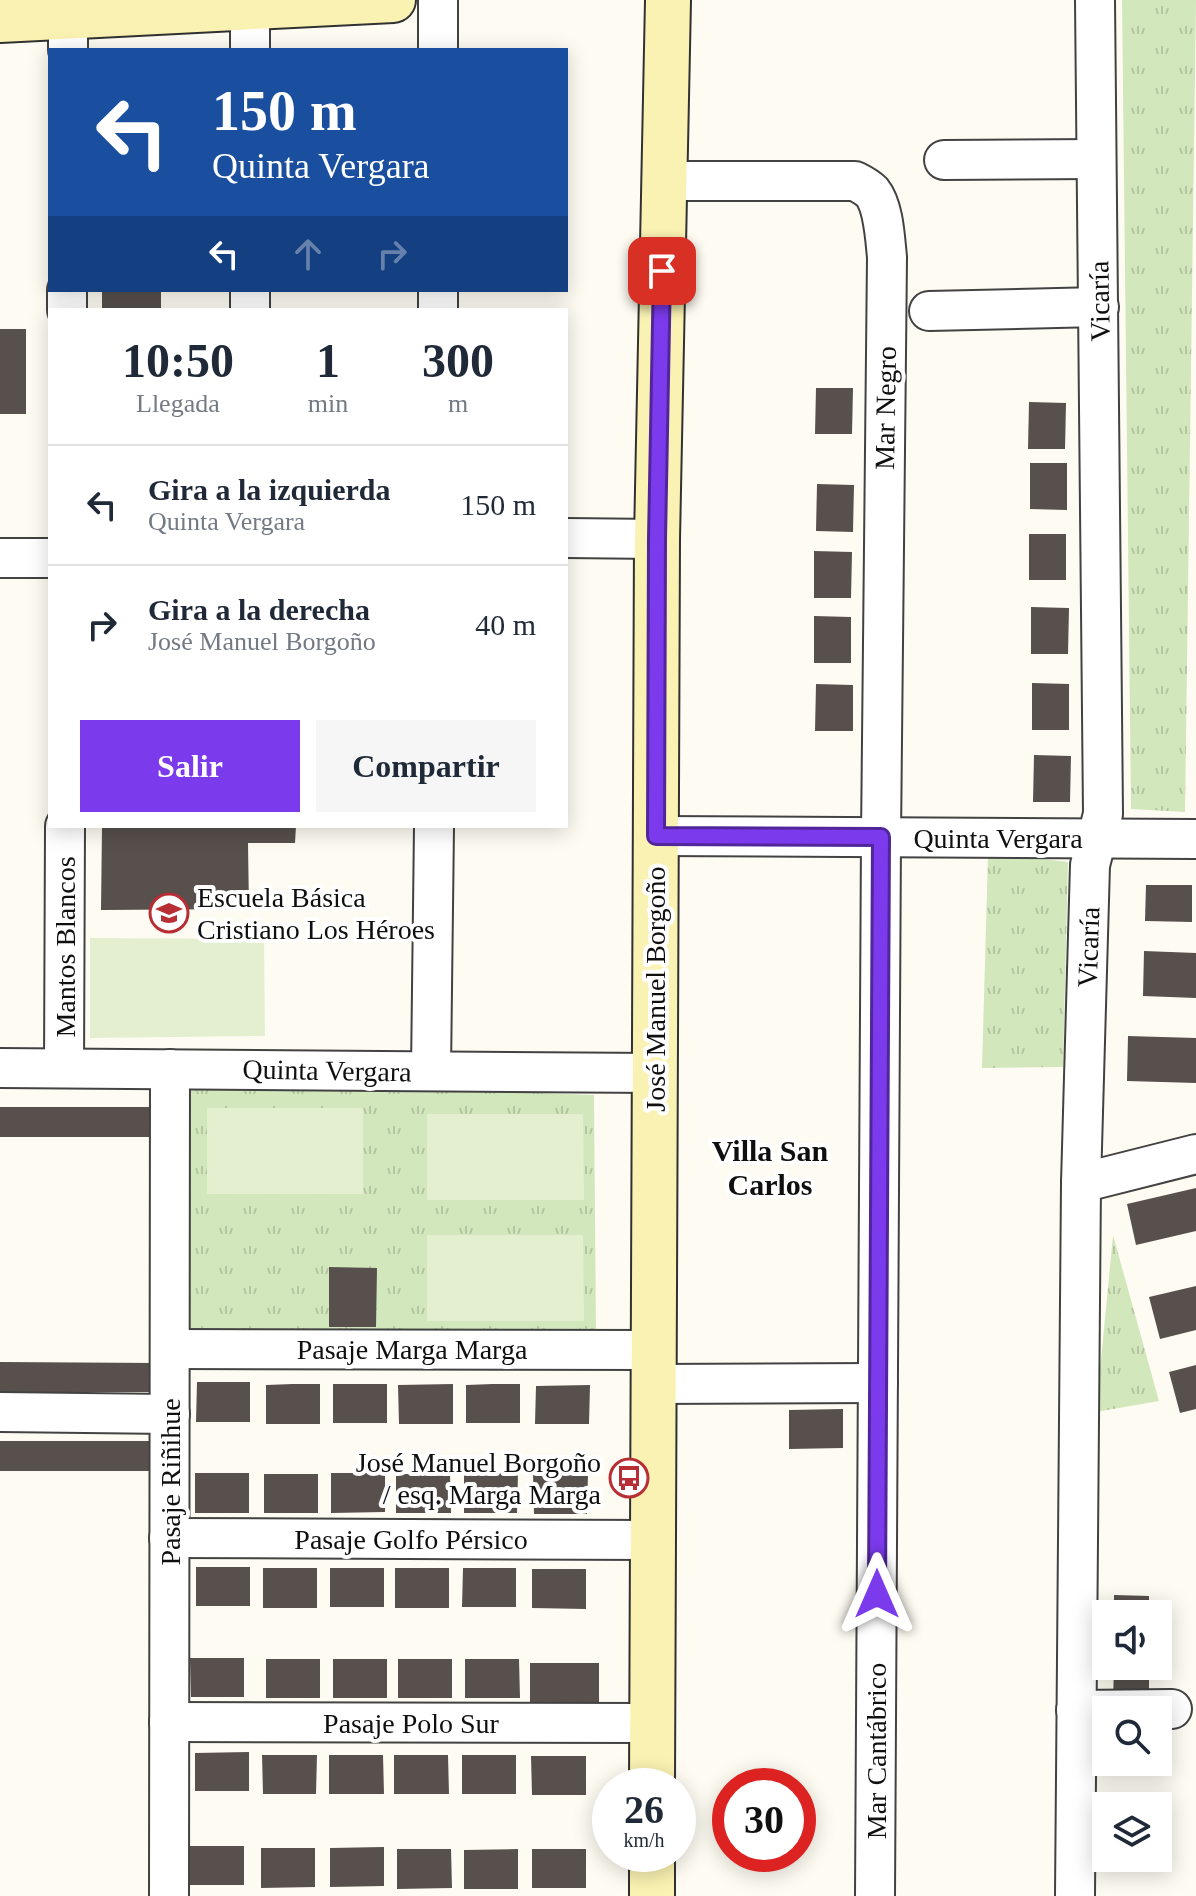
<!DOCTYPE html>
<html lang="es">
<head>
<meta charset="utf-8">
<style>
  body { margin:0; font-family:"Times New Roman",serif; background:#f6f6f7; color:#1f2937; height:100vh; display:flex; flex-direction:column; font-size:30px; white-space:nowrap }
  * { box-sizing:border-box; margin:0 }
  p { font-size:26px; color:#747a83 }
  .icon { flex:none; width:44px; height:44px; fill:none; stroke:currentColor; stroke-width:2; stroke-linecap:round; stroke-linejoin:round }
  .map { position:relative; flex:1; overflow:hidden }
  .side { position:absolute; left:48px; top:308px; width:520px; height:520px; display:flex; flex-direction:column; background:#fff; border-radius:0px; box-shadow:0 4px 20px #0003 }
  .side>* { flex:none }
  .hud { position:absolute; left:48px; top:48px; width:520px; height:244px; border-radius:0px; box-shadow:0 4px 20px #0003; background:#1a4fa0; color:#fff; overflow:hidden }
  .tools { position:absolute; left:1092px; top:1600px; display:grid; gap:16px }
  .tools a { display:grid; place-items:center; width:80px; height:80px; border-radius:0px; background:#fff; box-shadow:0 4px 20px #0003; font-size:40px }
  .speed { position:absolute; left:592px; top:1768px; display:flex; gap:16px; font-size:40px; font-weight:700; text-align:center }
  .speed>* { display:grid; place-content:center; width:104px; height:104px; border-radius:50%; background:#fff; box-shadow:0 4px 20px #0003; line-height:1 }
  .speed small { font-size:20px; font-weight:400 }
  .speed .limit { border:12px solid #d22; background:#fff; color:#111 }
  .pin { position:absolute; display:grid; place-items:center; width:68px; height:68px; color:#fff; margin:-34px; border-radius:16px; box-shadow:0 4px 12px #0006 }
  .me { position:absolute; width:88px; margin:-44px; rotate:0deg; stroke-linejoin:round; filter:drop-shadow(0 0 6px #0008) }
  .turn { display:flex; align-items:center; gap:28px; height:168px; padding:0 32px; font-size:36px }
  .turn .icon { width:104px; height:104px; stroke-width:2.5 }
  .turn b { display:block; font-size:56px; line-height:68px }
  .lanes { display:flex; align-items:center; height:76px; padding:0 32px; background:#0003; justify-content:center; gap:40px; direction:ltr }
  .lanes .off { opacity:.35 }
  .eta { display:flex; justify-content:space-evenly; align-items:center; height:136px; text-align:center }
  .eta b { font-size:48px; font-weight:700; line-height:56px }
  .button { display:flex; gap:16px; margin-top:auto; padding:16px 32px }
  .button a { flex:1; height:92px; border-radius:0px; background:#7c3aed; color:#fff; font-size:32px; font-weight:700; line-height:92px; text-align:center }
  .button a+a { background:#f6f6f7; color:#1f2937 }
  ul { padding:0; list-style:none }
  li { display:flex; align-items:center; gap:24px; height:120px; padding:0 32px; border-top:2px solid #e0e1e3 }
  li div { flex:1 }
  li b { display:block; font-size:30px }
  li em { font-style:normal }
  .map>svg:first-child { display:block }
  .park { fill:url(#park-tufts) }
  .pitch { fill:#e3efce }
  .building { fill:#57504c }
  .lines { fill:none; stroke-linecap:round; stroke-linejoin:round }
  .street-casing { stroke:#424242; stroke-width:42 }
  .secondary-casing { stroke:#313131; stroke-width:48 }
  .street { stroke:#fff; stroke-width:38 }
  .secondary { stroke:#faf2b2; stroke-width:44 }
  .route-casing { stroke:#51269a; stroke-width:20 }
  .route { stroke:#7c3aed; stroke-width:14 }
  .labels { text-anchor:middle; stroke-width:8; stroke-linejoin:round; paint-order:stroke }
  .street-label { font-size:28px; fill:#0f0f0f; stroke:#fff }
  .poi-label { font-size:28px; fill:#0f0f0f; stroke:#fff; text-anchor:start }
  .neighbourhood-label { font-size:30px; font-weight:bold; fill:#0f0f0f; stroke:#fff }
</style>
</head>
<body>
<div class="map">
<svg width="1196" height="1896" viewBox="0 0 1196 1896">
  <defs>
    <pattern id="park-tufts" width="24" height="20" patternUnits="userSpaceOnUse" patternTransform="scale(2)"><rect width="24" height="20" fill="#d3e7bd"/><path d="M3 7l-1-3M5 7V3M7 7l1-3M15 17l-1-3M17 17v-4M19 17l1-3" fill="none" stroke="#b4c5a1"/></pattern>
  </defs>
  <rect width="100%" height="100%" fill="#fefcf2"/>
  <g class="park">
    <path d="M1122,0h74l-11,812 -54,-3z"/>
    <path d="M988,855l39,2 41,5 -5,205 -81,1z"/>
    <path d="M188,1081l406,14 2,237 -409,3z"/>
    <path d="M1113,1235l46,166 -63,11z"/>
  </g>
  <g class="pitch">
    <path d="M90,938l174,1 1,97 -175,2z"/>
    <rect x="207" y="1108" width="156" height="86"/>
    <path d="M427,1114h156l1,86h-157z"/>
    <path d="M427,1235h156l1,86h-157z"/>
  </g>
  <g class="building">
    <rect x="102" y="290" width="59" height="20"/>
    <rect x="0" y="329" width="26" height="85"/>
    <path d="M816,388h37l-1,46h-37z"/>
    <path d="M1029,402l37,1 -1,46h-37z"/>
    <path d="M1030,463h37v47l-37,-1z"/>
    <path d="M817,484l37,1 -1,47 -37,-1z"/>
    <rect x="1029" y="534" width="37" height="46"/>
    <path d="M814,551l38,1 -1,46h-37z"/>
    <path d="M1031,607l38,1 -1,46h-37z"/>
    <path d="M814,616l37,1v46h-37z"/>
    <path d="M1032,683l37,1v46h-37z"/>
    <path d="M816,684l37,1v46h-38z"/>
    <path d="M1034,755l37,1 -1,46h-37z"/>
    <path d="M102,826h194l-1,17h-47l1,66 -148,1z"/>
    <path d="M1146,885h46v37l-47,-1z"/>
    <path d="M1144,951l52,2v45l-53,-2z"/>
    <path d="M1128,1036l68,2v45l-69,-2z"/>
    <path d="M0,1107h161l-1,30h-160z"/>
    <path d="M1196,1188v43l-60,14 -9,-41z"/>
    <path d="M329,1267l48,1 -1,59h-47z"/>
    <path d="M1196,1286v44l-36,9 -11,-42z"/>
    <path d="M0,1362l157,1v29h-157z"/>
    <path d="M1196,1365v44l-16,4 -11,-41z"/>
    <path d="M197,1382h53v40h-54z"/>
    <path d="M293,1384h27v40h-54v-39z"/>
    <rect x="333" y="1384" width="54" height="39"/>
    <path d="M453,1384v40h-54l-1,-39z"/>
    <path d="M493,1384h27v39h-54v-38z"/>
    <path d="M590,1385l-1,39h-54l1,-38z"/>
    <path d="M843,1409v39l-54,1v-39z"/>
    <rect x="0" y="1441" width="160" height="30"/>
    <rect x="195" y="1473" width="54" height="40"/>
    <path d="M331,1473h54v39l-54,1z"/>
    <path d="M464,1473h54l-1,40h-53z"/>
    <rect x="264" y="1474" width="54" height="39"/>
    <path d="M396,1474h54l1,39h-55z"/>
    <path d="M533,1474h55l-1,40h-53z"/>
    <rect x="196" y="1567" width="54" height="39"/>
    <rect x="263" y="1568" width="54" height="40"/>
    <rect x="330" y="1568" width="54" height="39"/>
    <rect x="395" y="1568" width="54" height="40"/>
    <path d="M463,1568h53v39h-54z"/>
    <path d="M532,1569h54v40l-54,-1z"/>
    <path d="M1114,1595l35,1v18h-35z"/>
    <path d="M190,1658h54v39h-53z"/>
    <rect x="266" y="1659" width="54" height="39"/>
    <rect x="333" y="1659" width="54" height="39"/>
    <rect x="398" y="1659" width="54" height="39"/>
    <path d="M465,1659h54l1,39h-55z"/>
    <rect x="530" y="1663" width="69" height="39"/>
    <path d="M1114,1666h35v36h-36z"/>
    <path d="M249,1752v39h-54v-38z"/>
    <path d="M262,1755h55l-1,39h-53z"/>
    <path d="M329,1755h54l1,39h-55z"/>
    <path d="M394,1755h54l1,39h-55z"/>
    <rect x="462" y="1755" width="54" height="39"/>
    <path d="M531,1756h55v39h-54z"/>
    <rect x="190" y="1846" width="54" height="39"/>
    <path d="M384,1847v39l-54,1v-39z"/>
    <path d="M261,1848h54v39l-54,1z"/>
    <path d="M397,1849h54l1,39 -55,1z"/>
    <path d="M518,1849v40h-54v-39z"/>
    <rect x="532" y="1849" width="54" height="39"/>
  </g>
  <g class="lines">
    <defs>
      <g id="street">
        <path d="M68,50v-34"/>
        <path d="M250,50v-44"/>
        <path d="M438,50v-50"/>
        <path d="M944,160l152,-1"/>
        <path d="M663,181h192c6,3 12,6 17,11 12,15 13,47 15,65l-6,580 -6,1059"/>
        <path d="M67,310v-20"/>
        <path d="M250,310v-20"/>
        <path d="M438,310v-20"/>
        <path d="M929,311l170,-4"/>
        <path d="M566,538l91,1"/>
        <path d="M0,558h50"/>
        <path d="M656,836l540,3"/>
        <path d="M0,1068l655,5"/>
        <path d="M64,1068l1,-242"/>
        <path d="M431,1071l3,-245"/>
        <path d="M1081,1183l115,-29"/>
        <path d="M170,1349l484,1"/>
        <path d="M654,1384l224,-1"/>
        <path d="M0,1412l170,2"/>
        <path d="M169,1538l484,2"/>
        <path d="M1076,1710l96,-1"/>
        <path d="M169,1722l483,1"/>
        <path d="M169,1896l1,-827"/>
        <path d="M1075,1896l6,-713 9,-318 13,-51 -8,-814"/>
      </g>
      <g id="secondary">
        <path d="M0,20l393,-20"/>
        <path d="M652,1786l5,-1247 11,-539"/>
        <path d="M652,1896v-42"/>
      </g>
    </defs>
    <use href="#street" class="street-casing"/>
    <use href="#secondary" class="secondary-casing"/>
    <use href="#street" class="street"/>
    <use href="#secondary" class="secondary"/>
  </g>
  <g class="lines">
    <defs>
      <path id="route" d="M662,271l-5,268 -1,297 225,1 -4,757"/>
    </defs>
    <use href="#route" class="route-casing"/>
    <use href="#route" class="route"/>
  </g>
  <defs>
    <symbol id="school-ring" viewBox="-11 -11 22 22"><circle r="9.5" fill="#fff" stroke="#b72f35" stroke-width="1.5"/><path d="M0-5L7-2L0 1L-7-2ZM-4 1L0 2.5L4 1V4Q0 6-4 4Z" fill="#b72f35"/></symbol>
    <symbol id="bus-ring" viewBox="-11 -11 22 22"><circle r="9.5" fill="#fff" stroke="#b72f35" stroke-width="1.5"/><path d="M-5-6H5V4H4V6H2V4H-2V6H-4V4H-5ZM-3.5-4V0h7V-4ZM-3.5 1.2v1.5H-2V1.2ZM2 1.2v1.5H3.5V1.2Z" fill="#b72f35"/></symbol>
  </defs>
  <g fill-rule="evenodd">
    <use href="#school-ring" x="147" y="891" width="44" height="44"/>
    <use href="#bus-ring" x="607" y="1456" width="44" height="44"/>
  </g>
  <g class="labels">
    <g class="street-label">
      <text transform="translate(1099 301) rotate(-91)" y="10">Vicaría</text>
      <text transform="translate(885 408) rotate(-89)" y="10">Mar Negro</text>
      <text x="998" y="848">Quinta Vergara</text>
      <text transform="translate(65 947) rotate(-90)" y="10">Mantos Blancos</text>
      <text transform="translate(1088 947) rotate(-88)" y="10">Vicaría</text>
      <text transform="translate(655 989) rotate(-90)" y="10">José Manuel Borgoño</text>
      <text transform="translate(327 1070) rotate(1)" y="10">Quinta Vergara</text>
      <text x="412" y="1359">Pasaje Marga Marga</text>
      <text transform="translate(170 1482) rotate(-90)" y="10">Pasaje Riñihue</text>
      <text x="411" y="1549">Pasaje Golfo Pérsico</text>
      <text x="411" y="1733">Pasaje Polo Sur</text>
      <text transform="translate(876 1751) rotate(-90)" y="10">Mar Cantábrico</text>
    </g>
    <g class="poi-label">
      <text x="197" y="907">Escuela Básica<tspan x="197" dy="32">Cristiano Los Héroes</tspan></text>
      <text x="601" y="1472" text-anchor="end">José Manuel Borgoño<tspan x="601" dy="32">/ esq. Marga Marga</tspan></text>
    </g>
    <g class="neighbourhood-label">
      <text x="770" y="1161">Villa San<tspan x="770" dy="34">Carlos</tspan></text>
    </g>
  </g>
</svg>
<div class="tools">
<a><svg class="icon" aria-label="sound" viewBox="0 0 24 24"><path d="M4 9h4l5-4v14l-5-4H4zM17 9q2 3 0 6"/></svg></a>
<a><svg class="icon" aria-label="search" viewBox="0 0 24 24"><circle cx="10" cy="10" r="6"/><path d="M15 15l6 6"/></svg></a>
<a><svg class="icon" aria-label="layers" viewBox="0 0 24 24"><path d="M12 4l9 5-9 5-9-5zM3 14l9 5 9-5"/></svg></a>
</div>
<div class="speed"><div>26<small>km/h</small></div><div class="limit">30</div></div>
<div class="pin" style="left:662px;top:271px;background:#d93025"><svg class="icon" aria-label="arrive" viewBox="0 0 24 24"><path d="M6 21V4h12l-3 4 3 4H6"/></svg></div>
<svg class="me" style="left:877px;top:1594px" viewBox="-20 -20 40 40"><path d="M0-17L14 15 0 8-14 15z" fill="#7c3aed" stroke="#fff" stroke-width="4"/></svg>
<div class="hud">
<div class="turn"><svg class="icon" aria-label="left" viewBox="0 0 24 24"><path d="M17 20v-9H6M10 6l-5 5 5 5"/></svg><div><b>150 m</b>Quinta Vergara</div></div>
<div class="lanes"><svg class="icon" aria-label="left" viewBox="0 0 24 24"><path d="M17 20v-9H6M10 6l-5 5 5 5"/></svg><svg class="icon off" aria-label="ahead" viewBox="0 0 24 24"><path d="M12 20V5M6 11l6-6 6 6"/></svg><svg class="icon off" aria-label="right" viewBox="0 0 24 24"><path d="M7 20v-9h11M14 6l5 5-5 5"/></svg></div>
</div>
<section class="side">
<div class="eta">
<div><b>10:50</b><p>Llegada</p></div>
<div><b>1</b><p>min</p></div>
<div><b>300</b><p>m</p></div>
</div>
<ul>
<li><svg class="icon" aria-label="left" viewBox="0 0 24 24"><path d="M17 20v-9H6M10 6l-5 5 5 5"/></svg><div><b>Gira a la izquierda</b><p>Quinta Vergara</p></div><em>150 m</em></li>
<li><svg class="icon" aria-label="right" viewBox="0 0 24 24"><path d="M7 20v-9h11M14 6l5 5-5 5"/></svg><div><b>Gira a la derecha</b><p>José Manuel Borgoño</p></div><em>40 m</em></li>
</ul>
<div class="button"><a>Salir</a><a>Compartir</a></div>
</section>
</div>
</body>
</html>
